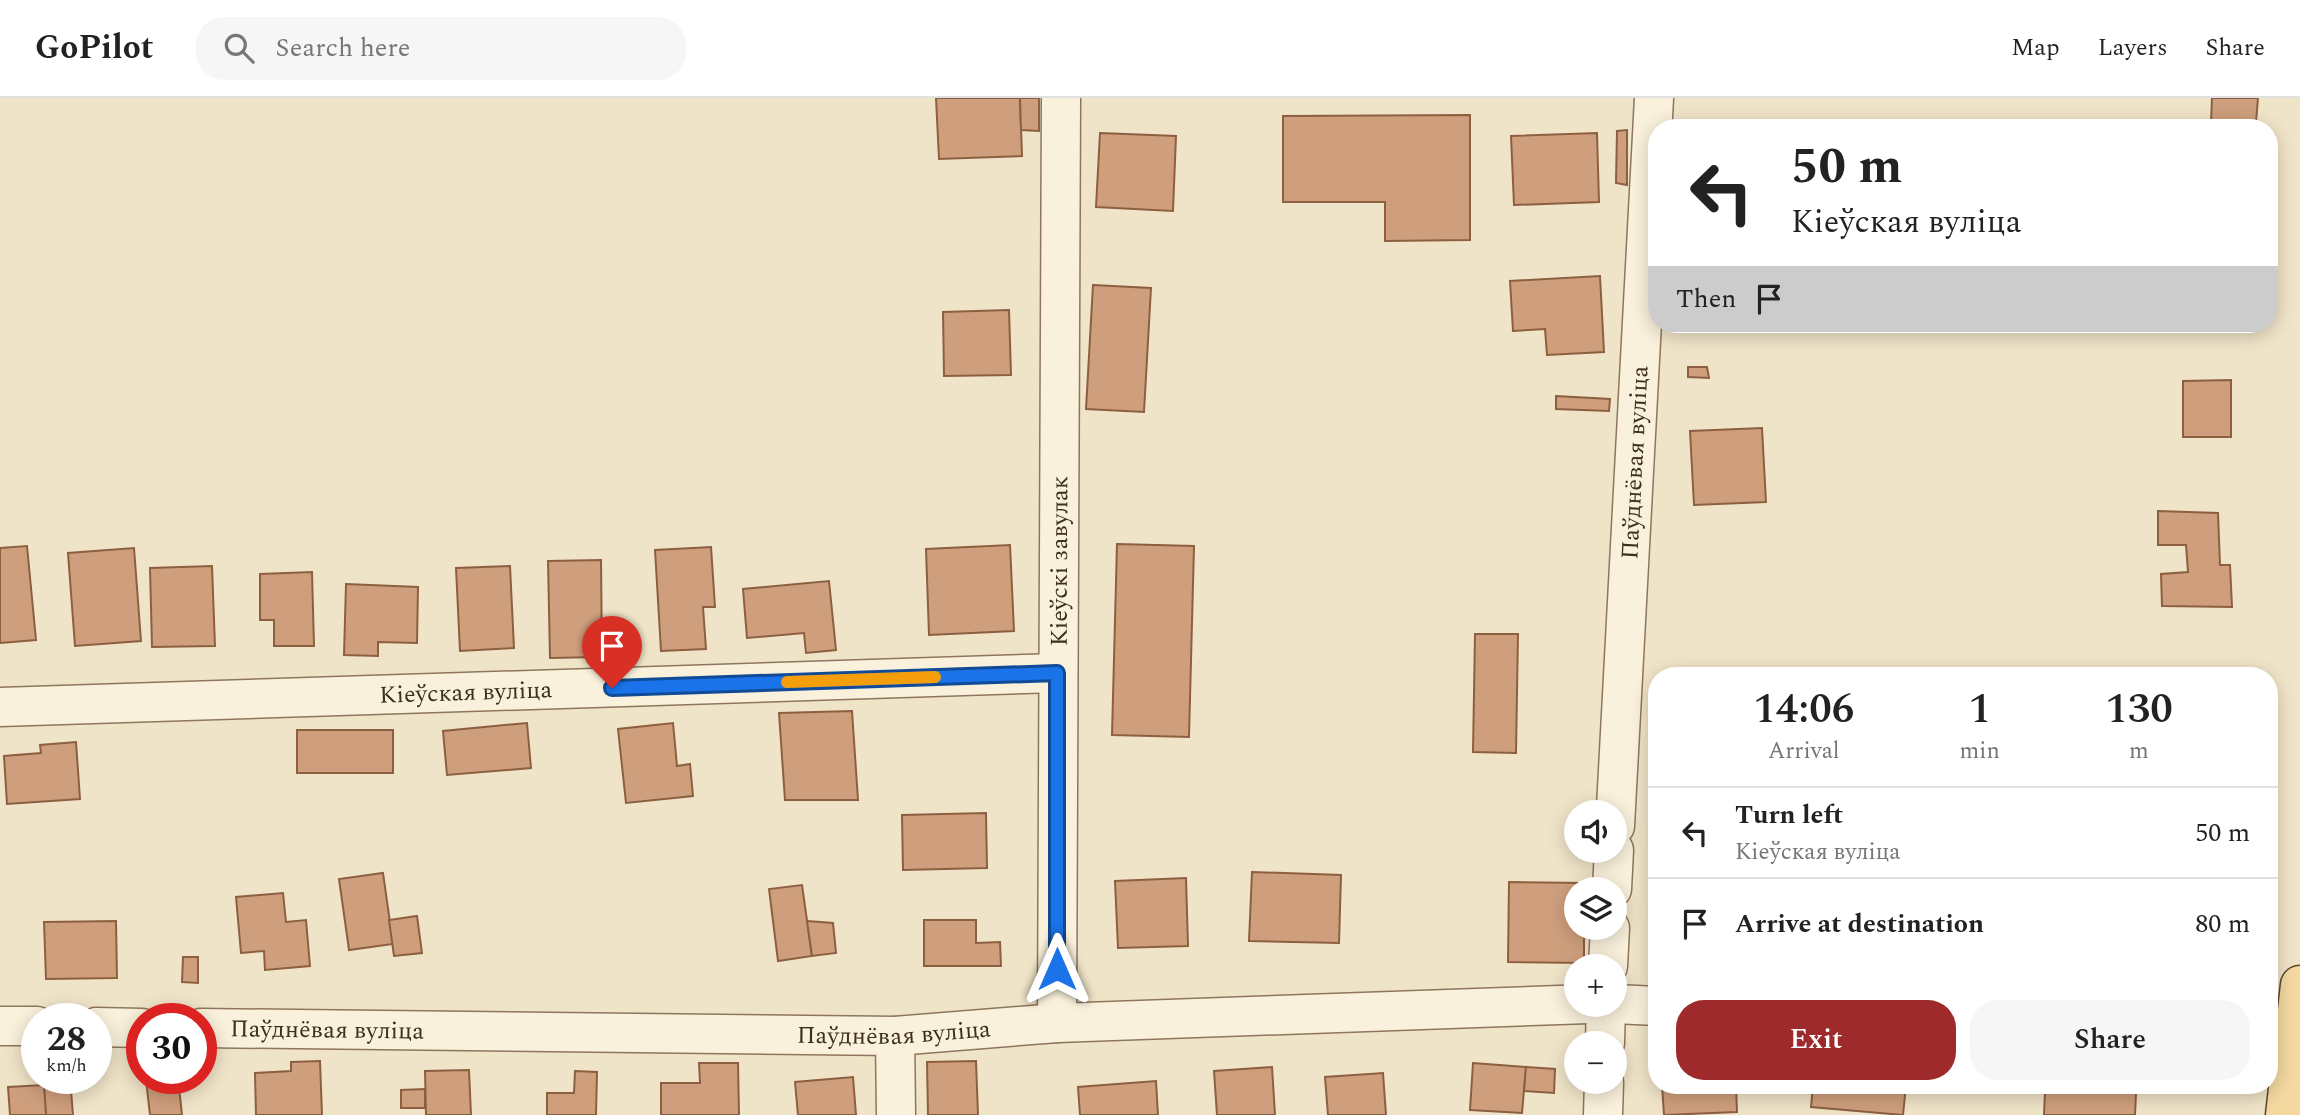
<!DOCTYPE html>
<html lang="en">
<head>
<meta charset="utf-8">
<style>
  body { margin:0; font-family:Spectral,serif; background:#f6f6f6; color:#222; height:100vh; display:flex; flex-direction:column; font-size:26px; white-space:nowrap }
  * { box-sizing:border-box; margin:0 }
  p { font-size:23px; color:#767676 }
  .icon { flex:none; width:38px; height:38px; fill:none; stroke:currentColor; stroke-width:2; stroke-linecap:round; stroke-linejoin:round }
  .map { position:relative; flex:1; overflow:hidden }
  .details { position:absolute; left:1648px; top:569px; width:630px; height:427px; display:flex; flex-direction:column; background:#fff; border-radius:28px; box-shadow:0 4px 18px #0003 }
  .details>* { flex:none }
  .top-card { position:absolute; left:1648px; top:21px; width:630px; height:214px; border-radius:28px; box-shadow:0 4px 18px #0003; background:#fff; color:#222; overflow:hidden }
  .buttons { position:absolute; left:1564px; top:702px; display:grid; gap:14px }
  .buttons a { display:grid; place-items:center; width:63px; height:63px; border-radius:50%; background:#fff; box-shadow:0 4px 18px #0003; font-size:35px }
  .speed { position:absolute; left:21px; top:905px; display:flex; gap:14px; font-size:35px; font-weight:700; text-align:center }
  .speed>* { display:grid; place-content:center; width:91px; height:91px; border-radius:50%; background:#fff; box-shadow:0 4px 18px #0003; line-height:1 }
  .speed small { font-size:18px; font-weight:400 }
  .speed .limit { border:10px solid #d22; background:#fff; color:#111 }
  .pin { position:absolute; display:grid; place-items:center; width:60px; height:60px; color:#fff; margin:-72px -30px; border-radius:50% 50% 50% 0; rotate:-45deg; box-shadow:0 0 7px #0007 }
  .pin .icon { rotate:45deg }
  .me { position:absolute; width:77px; margin:-38px; rotate:0deg; stroke-linejoin:round; filter:drop-shadow(0 0 5px #0008) }
  .turn { display:flex; align-items:center; gap:24px; height:147px; padding:0 28px; font-size:32px }
  .turn .icon { width:91px; height:91px; stroke-width:2.5 }
  .turn b { display:block; font-size:49px; line-height:60px }
  .then { display:flex; align-items:center; height:66px; padding:0 28px; background:#0003; gap:14px; font-size:26px }
  .eta { display:flex; justify-content:space-evenly; align-items:center; height:119px; text-align:center }
  .eta b { font-size:42px; font-weight:600; line-height:49px }
  .primary-button { display:flex; gap:14px; margin-top:auto; padding:14px 28px }
  .primary-button a { flex:1; height:80px; border-radius:28px; background:#9e2a2b; color:#fff; font-size:28px; font-weight:600; line-height:80px; text-align:center }
  .primary-button a+a { background:#f6f6f6; color:#222 }
  ul { padding:0; list-style:none }
  li { display:flex; align-items:center; gap:21px; height:91px; padding:0 28px; border-top:2px solid #e0e0e0 }
  li div { flex:1 }
  li b { display:block; font-size:26px }
  li em { font-style:normal }
  header { display:flex; align-items:center; gap:42px; box-sizing:border-box; height:98px; padding:0 35px; background:#fff; border-bottom:2px solid #e0e0e0 }
  header strong { font-size:33px }
  nav { display:flex; gap:38px; margin-inline-start:auto; font-size:24px }
  .search { width:490px; height:63px; background:#f6f6f6; display:flex; align-items:center; gap:18px; box-sizing:border-box; padding:0 24px; border-radius:28px; color:#767676; font-size:26px }
  .map>svg:first-child { display:block }
  .building { fill:#cf9f7d; stroke:#8d5f41; stroke-width:2 }
  .lines { fill:none; stroke-linecap:round; stroke-linejoin:round }
  .minor-casing { stroke:#8d765c; stroke-width:41 }
  .major-casing { stroke:#5b4430; stroke-width:41 }
  .minor { stroke:#faf1dc; stroke-width:38 }
  .major { stroke:#f3d9a0; stroke-width:38 }
  .route-casing { stroke:#114b97; stroke-width:18 }
  .route { stroke:#1a73e8; stroke-width:12 }
  .slow { stroke:#f59e0b; stroke-width:12 }
  .labels { text-anchor:middle; stroke-width:6; stroke-linejoin:round; paint-order:stroke }
  .street-label { font-size:24px; fill:#3d2e20; stroke:#f7eed8 }
</style>
</head>
<body>
<header>
<strong>GoPilot</strong>
<div class="search"><svg class="icon" aria-label="search" viewBox="0 0 24 24"><circle cx="10" cy="10" r="6"/><path d="M15 15l6 6"/></svg>Search here</div>
<nav><a>Map</a><a>Layers</a><a>Share</a></nav>
</header>
<div class="map">
<svg width="2300" height="1017" viewBox="0 0 2300 1017">
  <rect width="100%" height="100%" fill="#f0e4c8"/>
  <g class="building">
    <path d="M936,0h84l2,58 -83,3z"/>
    <path d="M1020,0h19v33l-18,-1z"/>
    <path d="M2212,0h46l-2,24h-45z"/>
    <path d="M1470,17v125l-85,1v-39h-102v-86z"/>
    <path d="M2211,24h45v6h-68v-4z"/>
    <path d="M1627,32v55l-11,-2 1,-52z"/>
    <path d="M1100,35l76,3 -3,75 -77,-4z"/>
    <path d="M1597,35l2,69 -85,3 -3,-69z"/>
    <path d="M1600,178l4,76 -57,3 -2,-26 -32,2 -3,-50z"/>
    <path d="M1093,187l58,3 -7,124 -58,-3z"/>
    <path d="M1009,212l2,65 -67,1 -1,-64z"/>
    <path d="M1693,226h89v3l-89,2z"/>
    <path d="M1688,269h19l2,11 -21,-1z"/>
    <path d="M2231,282v57h-48v-56z"/>
    <path d="M1556,298l54,3 -1,12 -53,-2z"/>
    <path d="M1762,330l4,74 -72,3 -4,-74z"/>
    <path d="M2158,413l60,2 2,52h10l2,42 -70,-1 -1,-32 27,-2 -2,-27h-28z"/>
    <path d="M1117,446l77,2 -5,191 -77,-2z"/>
    <path d="M1010,447l4,86 -85,4 -3,-86z"/>
    <path d="M27,448l9,94 -36,3v-95z"/>
    <path d="M711,449l4,60h-12l3,42 -45,2 -6,-101z"/>
    <path d="M134,450l7,93 -66,5 -7,-93z"/>
    <path d="M601,462l1,97 -52,1 -2,-97z"/>
    <path d="M212,468l3,80 -63,1 -2,-79z"/>
    <path d="M510,468l4,82 -54,3 -4,-83z"/>
    <path d="M312,474l2,74h-40v-26h-14v-46z"/>
    <path d="M829,483l7,69 -30,3 -2,-20 -57,5 -4,-49z"/>
    <path d="M346,486l72,3 -1,56 -39,-1v14l-34,-1z"/>
    <path d="M1475,536h43l-2,119 -43,-1z"/>
    <path d="M852,613l6,89h-73l-6,-87z"/>
    <path d="M527,625l4,45 -84,7 -4,-44z"/>
    <path d="M673,625l4,43 13,-2 3,32 -67,7 -8,-74z"/>
    <rect x="297" y="632" width="96" height="43"/>
    <path d="M76,644l4,57 -73,5 -3,-48 37,-3 -1,-8z"/>
    <path d="M986,715l1,55 -84,2 -1,-55z"/>
    <path d="M1252,774l89,3 -2,68 -90,-2z"/>
    <path d="M383,775l10,71 -44,6 -10,-71z"/>
    <path d="M1186,780l2,68 -70,2 -3,-67z"/>
    <path d="M1509,784l75,1v6h-7v39h7v35l-76,-1z"/>
    <path d="M802,787l10,71 -34,5 -9,-72z"/>
    <path d="M283,795l3,29 20,-2 4,46 -45,4 -1,-19 -23,2 -5,-56z"/>
    <path d="M417,818l5,37 -28,3 -5,-36z"/>
    <path d="M924,822h52v23l24,-1 1,24h-77z"/>
    <path d="M116,823l1,57 -71,1 -2,-57z"/>
    <path d="M807,823l26,2 3,30 -24,3z"/>
    <path d="M183,859h15v26l-16,-1z"/>
    <path d="M320,963l2,54h-66l-1,-42 36,-2v-9z"/>
    <path d="M976,963l2,54h-50l-1,-53z"/>
    <path d="M699,965h39l1,52h-78v-32h39z"/>
    <path d="M1473,965l53,4 -4,46 -52,-3z"/>
    <path d="M1272,969l3,48h-58l-3,-44z"/>
    <path d="M1526,969l29,2 -1,24 -30,-2z"/>
    <path d="M469,972l2,45h-45l-1,-44z"/>
    <path d="M575,973l22,1 -1,43h-49v-22h27z"/>
    <path d="M1383,975l3,42h-58l-3,-38z"/>
    <path d="M853,979l3,38h-58l-3,-33z"/>
    <path d="M43,980h27l3,37h-27z"/>
    <path d="M160,980h18l4,37h-32l-4,-35z"/>
    <path d="M1156,983l2,34h-78l-2,-28z"/>
    <path d="M44,987l2,30h-36l-2,-28z"/>
    <path d="M1662,987h74l1,27 -73,3z"/>
    <path d="M1813,987h93l-3,30 -92,-8z"/>
    <path d="M425,991v19h-24v-18z"/>
    <path d="M2045,993l91,2 -1,22h-91z"/>
  </g>
  <g class="lines">
    <defs>
      <g id="minor">
        <path id="s1" d="M0,609l1057,-34"/>
        <path id="s2" d="M1615,728l39,-728"/>
        <path d="M1612,791l2,-39"/>
        <path d="M1608,868l2,-38"/>
        <path d="M1615,906l42,2"/>
        <path id="s3" d="M1057,925l4,-925"/>
        <path d="M0,928h37"/>
        <path d="M96,929l46,1"/>
        <path id="s4" d="M201,930l694,8 162,-13 531,-19"/>
        <path d="M895,938l1,79"/>
        <path d="M1605,945l1,-39"/>
        <path d="M1603,1017l1,-33"/>
      </g>
      <path id="major" d="M2285,1017l15,-130"/>
    </defs>
    <use href="#minor" class="minor-casing"/>
    <use href="#major" class="major-casing"/>
    <use href="#minor" class="minor"/>
    <use href="#major" class="major"/>
  </g>
  <g class="lines">
    <defs>
      <path id="route" d="M612,590l445,-15v296"/>
    </defs>
    <use href="#route" class="route-casing"/>
    <use href="#route" class="route"/>
    <path class="slow" d="M787,584l148,-5"/>
  </g>
  <g class="labels">
    <g class="street-label">
      <text dy="8" stroke="none"><textPath href="#s2" startOffset="364">Паўднёвая вуліца</textPath></text>
      <text dy="8" stroke="none"><textPath href="#s3" startOffset="462">Кіеўскі завулак</textPath></text>
      <text dy="8" stroke="none"><textPath href="#s1" startOffset="466">Кіеўская вуліца</textPath></text>
      <text dy="8" stroke="none"><textPath href="#s4" startOffset="126">Паўднёвая вуліца</textPath></text>
      <text dy="8" stroke="none"><textPath href="#s4" startOffset="693">Паўднёвая вуліца</textPath></text>
    </g>
  </g>
</svg>
<div class="buttons">
<a><svg class="icon" aria-label="sound" viewBox="0 0 24 24"><path d="M4 9h4l5-4v14l-5-4H4zM17 9q2 3 0 6"/></svg></a>
<a><svg class="icon" aria-label="layers" viewBox="0 0 24 24"><path d="M12 4l9 5-9 5-9-5zM3 14l9 5 9-5"/></svg></a>
<a>+</a>
<a>−</a>
</div>
<div class="speed"><div>28<small>km/h</small></div><div class="limit">30</div></div>
<div class="pin" style="left:612px;top:590px;background:#d93025"><svg class="icon" aria-label="arrive" viewBox="0 0 24 24"><path d="M6 21V4h12l-3 4 3 4H6"/></svg></div>
<svg class="me" style="left:1057px;top:871px" viewBox="-20 -20 40 40"><path d="M0-17L14 15 0 8-14 15z" fill="#1a73e8" stroke="#fff" stroke-width="4"/></svg>
<div class="top-card">
<div class="turn"><svg class="icon" aria-label="left" viewBox="0 0 24 24"><path d="M17 20v-9H6M10 6l-5 5 5 5"/></svg><div><b>50 m</b>Кіеўская вуліца</div></div>
<div class="then">Then<svg class="icon" aria-label="arrive" viewBox="0 0 24 24"><path d="M6 21V4h12l-3 4 3 4H6"/></svg></div>
</div>
<section class="details">
<div class="eta">
<div><b>14:06</b><p>Arrival</p></div>
<div><b>1</b><p>min</p></div>
<div><b>130</b><p>m</p></div>
</div>
<ul>
<li><svg class="icon" aria-label="left" viewBox="0 0 24 24"><path d="M17 20v-9H6M10 6l-5 5 5 5"/></svg><div><b>Turn left</b><p>Кіеўская вуліца</p></div><em>50 m</em></li>
<li><svg class="icon" aria-label="arrive" viewBox="0 0 24 24"><path d="M6 21V4h12l-3 4 3 4H6"/></svg><div><b>Arrive at destination</b></div><em>80 m</em></li>
</ul>
<div class="primary-button"><a>Exit</a><a>Share</a></div>
</section>
</div>
</body>
</html>
